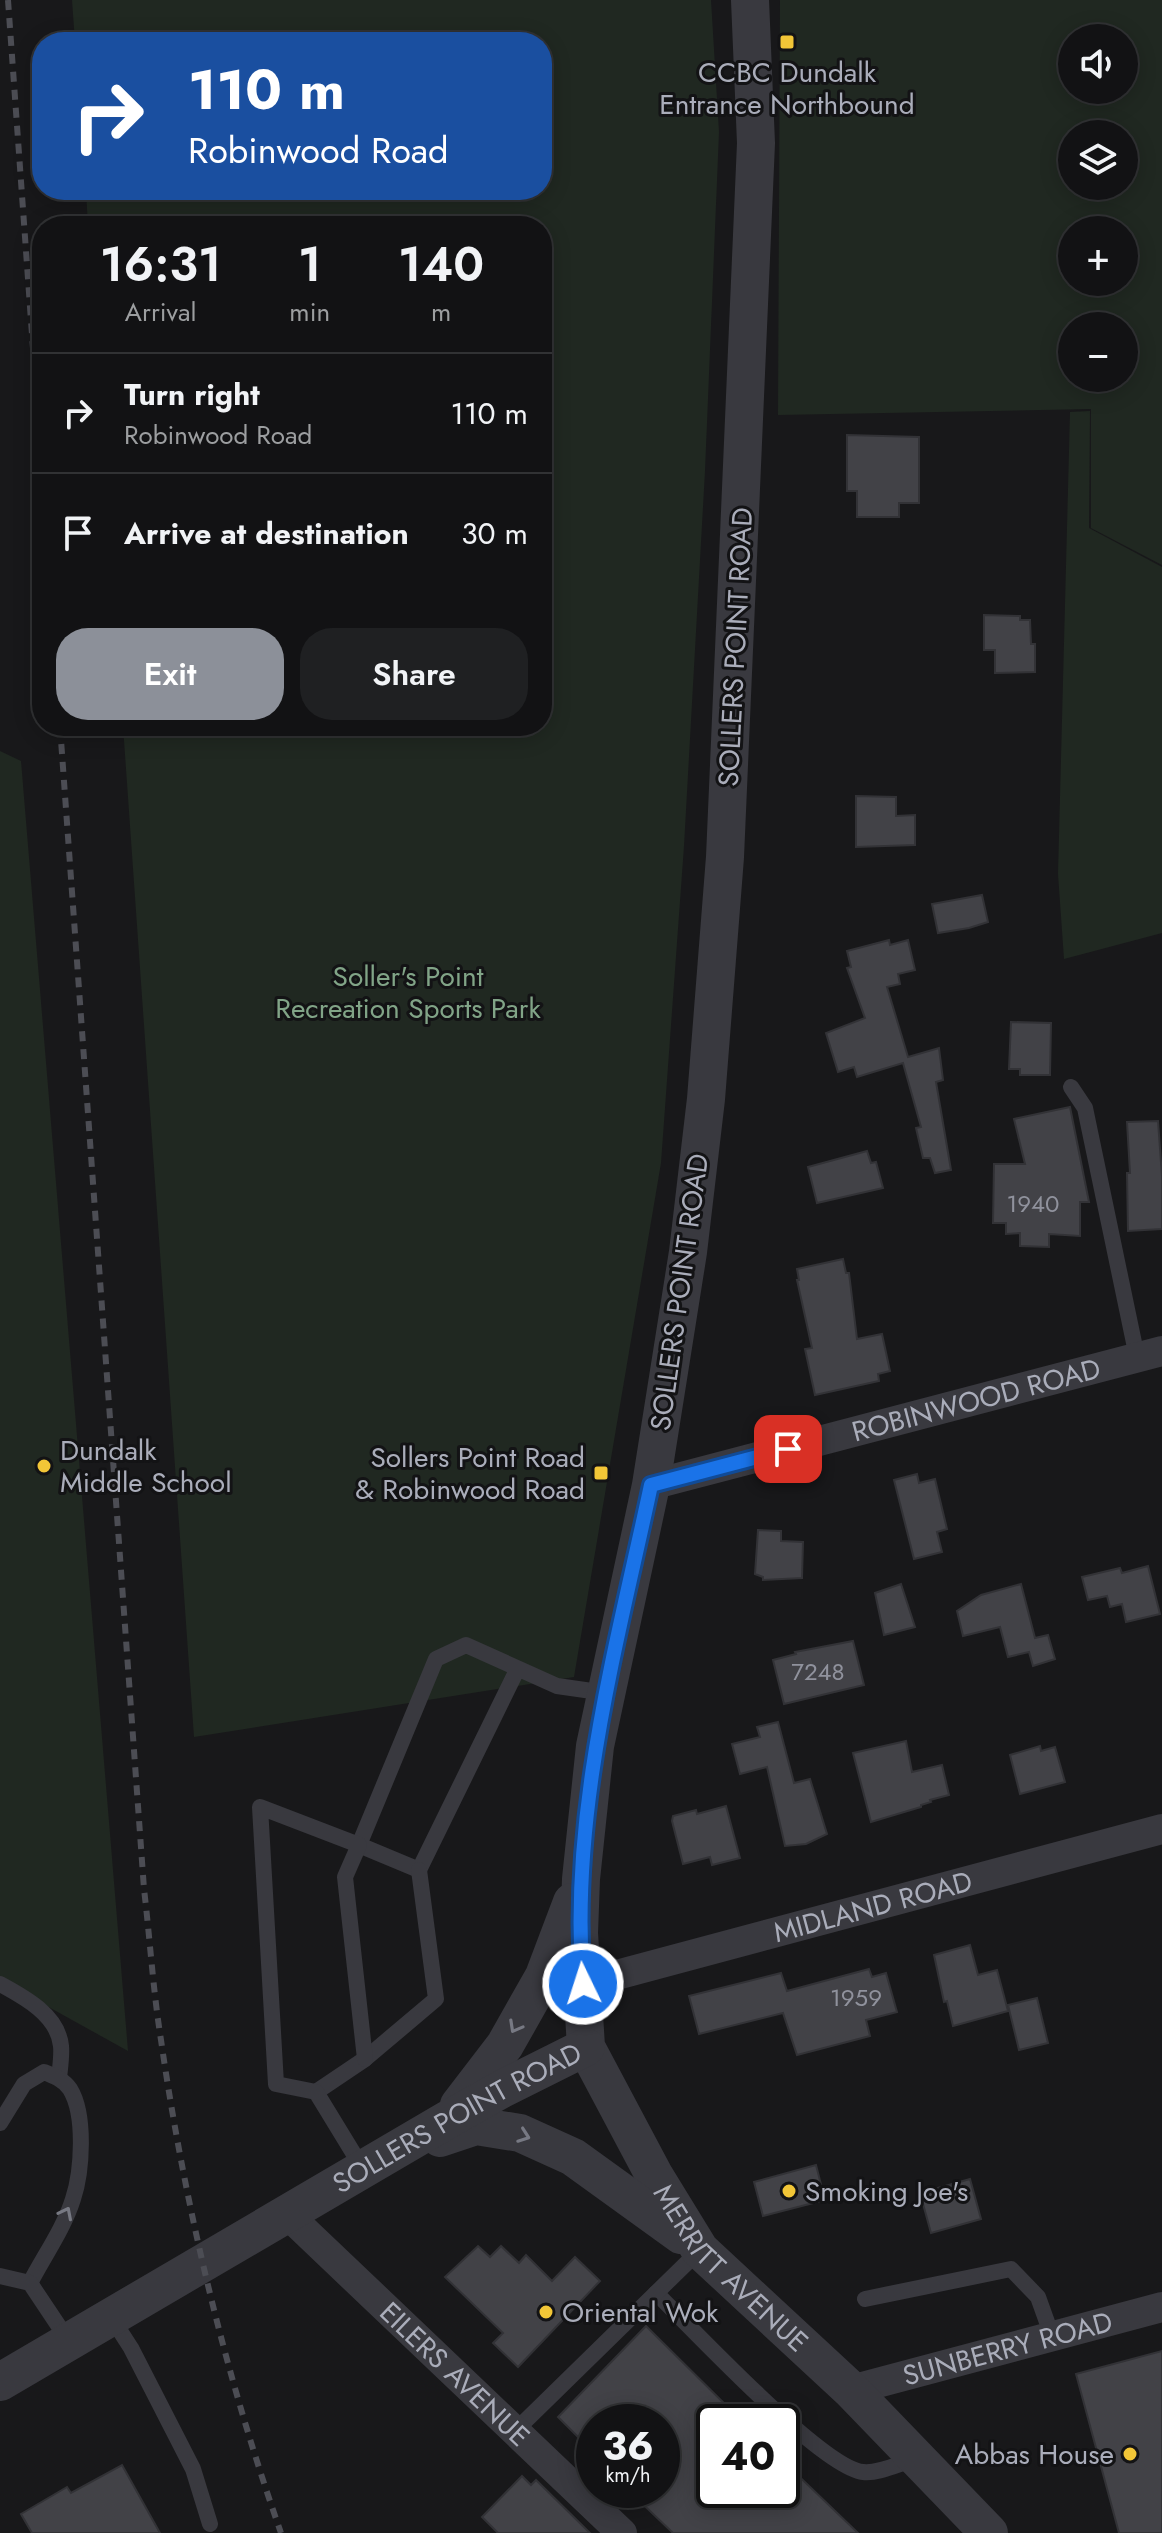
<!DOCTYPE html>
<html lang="en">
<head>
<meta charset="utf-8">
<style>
  body { margin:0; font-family:Jost,sans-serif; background:#1f2022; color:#f1f3f6; height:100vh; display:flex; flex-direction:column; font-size:30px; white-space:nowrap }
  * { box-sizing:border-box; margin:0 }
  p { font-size:26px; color:#9c9ea0 }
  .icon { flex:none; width:44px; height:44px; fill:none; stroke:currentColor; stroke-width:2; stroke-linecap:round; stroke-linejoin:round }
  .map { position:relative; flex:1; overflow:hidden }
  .drawer { position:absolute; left:32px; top:216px; width:520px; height:520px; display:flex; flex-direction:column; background:#121214; border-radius:32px; box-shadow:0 4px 20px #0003,0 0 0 2px #313234 }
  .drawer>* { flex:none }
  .banner { position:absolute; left:32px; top:32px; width:520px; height:168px; border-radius:32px; box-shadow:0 4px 20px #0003,0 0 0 2px #313234; background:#1a4fa0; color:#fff; overflow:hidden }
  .buttons { position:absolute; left:1058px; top:24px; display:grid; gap:16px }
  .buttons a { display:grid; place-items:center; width:80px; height:80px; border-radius:50%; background:#121214; box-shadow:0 4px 20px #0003,0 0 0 2px #313234; font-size:40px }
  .speed { position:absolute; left:576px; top:2404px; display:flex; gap:16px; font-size:40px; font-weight:700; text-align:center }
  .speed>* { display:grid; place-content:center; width:104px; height:104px; border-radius:50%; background:#121214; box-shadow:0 4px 20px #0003,0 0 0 2px #313234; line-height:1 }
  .speed small { font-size:20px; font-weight:400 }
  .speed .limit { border:4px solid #111; border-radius:12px; background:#fff; color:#111 }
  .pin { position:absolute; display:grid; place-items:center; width:68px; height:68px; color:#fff; margin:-34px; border-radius:16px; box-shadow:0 4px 12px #0006 }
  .me { position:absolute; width:88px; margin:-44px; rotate:356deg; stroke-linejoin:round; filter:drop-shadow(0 0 6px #0008) }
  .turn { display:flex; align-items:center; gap:28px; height:168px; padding:0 24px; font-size:36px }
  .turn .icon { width:104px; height:104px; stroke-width:2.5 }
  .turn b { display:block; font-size:56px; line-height:68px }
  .eta { display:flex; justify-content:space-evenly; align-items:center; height:136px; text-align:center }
  .eta b { font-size:48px; font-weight:600; line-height:56px }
  .action { display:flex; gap:16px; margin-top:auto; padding:16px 24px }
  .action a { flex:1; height:92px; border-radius:32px; background:#8c9099; color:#fff; font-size:32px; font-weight:600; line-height:92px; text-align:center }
  .action a+a { background:#1f2022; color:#f1f3f6 }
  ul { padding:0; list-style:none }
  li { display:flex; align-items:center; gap:24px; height:120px; padding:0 24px; border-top:2px solid #313234 }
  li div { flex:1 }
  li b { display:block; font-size:30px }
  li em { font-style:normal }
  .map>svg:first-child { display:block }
  .green { fill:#202821; fill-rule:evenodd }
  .building { fill:#424247; stroke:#323236; stroke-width:2 }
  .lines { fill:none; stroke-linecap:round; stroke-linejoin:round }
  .service { stroke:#39393f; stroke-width:16 }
  .minor { stroke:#39393f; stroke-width:30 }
  .tertiary { stroke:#39393f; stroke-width:38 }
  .rail { stroke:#4c4d54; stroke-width:6; stroke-dasharray:10 8; stroke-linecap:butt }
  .oneway { stroke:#777983 }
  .route-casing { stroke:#114b97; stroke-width:20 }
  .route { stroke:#1a73e8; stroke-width:14 }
  .poi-dot { fill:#f2c637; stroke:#131315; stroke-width:3 }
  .labels { text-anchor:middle; stroke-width:6; stroke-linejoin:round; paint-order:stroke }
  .number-label { font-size:24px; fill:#90929d }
  .poi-label { font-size:28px; fill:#aaadba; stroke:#131315; text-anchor:start }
  .street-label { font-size:28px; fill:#aaadba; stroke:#131315 }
  .park-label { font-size:28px; fill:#81a487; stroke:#131315 }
</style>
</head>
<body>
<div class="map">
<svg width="1162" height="2533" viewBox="0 0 1162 2533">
  <rect width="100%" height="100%" fill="#18181a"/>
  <g class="green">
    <path d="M72,0h639l8,132 -14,339 -21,375 -23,317 -87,514 -380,60 -71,-1011h419v-500h-454l-2,-36h456v-148h-467z"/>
    <path d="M780,0h382v565l-71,-37v-119l-313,6zM1124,38v52h-52v-52zM1072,134h52v52h-52zM1072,230h52v52h-52zM1072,326h52v52h-52z"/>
    <path d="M1090,411l-1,117 73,39v366l-98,26 -6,-85 12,-462z"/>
    <path d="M0,751l21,10 107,1290 -128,-71z"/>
  </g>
  <g class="building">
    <path d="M847,435l72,2v66h-20v14h-42v-26h-10z"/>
    <path d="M984,615l36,1v4h10l1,24h4v28l-40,1v-23h-11z"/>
    <path d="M856,796l40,1v19l19,-1v30l-59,2z"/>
    <path d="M982,895l6,27 -19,6 -31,5 -6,-29z"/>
    <path d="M889,940l1,5 18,-5 7,30 -17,4 2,10 -13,3 21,70 31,-9 4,32 -7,2 15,88 -16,3 -5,-15h-7l-7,-30 5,-1 -18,-64 -46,14 -3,-10 -16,5 -12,-39 39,-15 -18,-50 4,-1 -4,-16z"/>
    <path d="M1011,1022l40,1 -1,52h-30v-6h-11z"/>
    <path d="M1070,1107l19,95h-9v34l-31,-2v13l-29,-1v-13l-14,1v-11h-13l1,-59h31l-11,-45z"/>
    <path d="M1158,1121l4,55v53l-34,2 -1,-58h3l-3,-51z"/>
    <path d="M867,1151l4,12 5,-1 7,26 -66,15 -9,-36z"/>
    <path d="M843,1259l3,14h3l8,66 25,-5 8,37 -12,3 1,7 -64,14 -10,-46 7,-1 -15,-68h2l-2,-11z"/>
    <path d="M917,1474l2,9 16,-4 12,50 -10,3 5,20 -28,7 -20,-79z"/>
    <path d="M758,1530l23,1v10l22,1 -1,36 -39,2v-3l-8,-3z"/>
    <path d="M1148,1566l12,48 -34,8 -4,-18 -12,3 -3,-11 -19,4 -6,-23 38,-9 2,5z"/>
    <path d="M901,1584l14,43 -31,8 -9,-42z"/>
    <path d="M1021,1584l14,54 13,-3 7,24 -22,7 -4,-14 -21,5 -8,-30 -37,9 -6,-25 24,-16z"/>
    <path d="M853,1641l11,44 -80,19 -11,-44 23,-6 -1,-2z"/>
    <path d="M778,1722l16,61 16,-4 17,55 -21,10 -21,2 -18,-79 -27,7 -8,-30 28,-7 -3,-10z"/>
    <path d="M906,1741l6,31 30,-7 7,30 -19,5 1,2 -10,3v2l-50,15 -18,-69z"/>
    <path d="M1040,1746l1,5 14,-4 10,35 -45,12 -10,-39z"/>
    <path d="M726,1806l14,52 -28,7 -2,-8 -27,7 -11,-43 1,-5 23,-6 1,4z"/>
    <path d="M970,1945l8,30 19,-5 11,41 -55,15 -6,-25 -3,1 -10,-47z"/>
    <path d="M869,1969l3,8 14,-4 11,39 -31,8 4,16 -73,19 -14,-42 -84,21 -10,-38 92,-23 6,18z"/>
    <path d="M1037,1998l11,45 -29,7 -11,-45z"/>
    <path d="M816,2165l9,35 -62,16 -9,-34z"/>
    <path d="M970,2179l11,40 -50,14 -11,-40z"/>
    <path d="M478,2246l12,11 11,-11 18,17 7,-8 26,26 23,-24 25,24 -82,86 -25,-24 10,-10 -58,-56z"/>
    <path d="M646,2326l97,96h-29v68h68v-30l76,73h-185l-45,-43h34v-68h-68v31l-36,-36z"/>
    <path d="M1162,2351v182h-43l-43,-159z"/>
    <path d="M122,2465l38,68h-128l-11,-19 46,-27 4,6z"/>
    <path d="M522,2476l9,9 5,-5 54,53h-92l-16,-16z"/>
  </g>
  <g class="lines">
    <g class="service">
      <path d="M1071,1087l14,21 52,249"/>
      <path d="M517,1670l-98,200 -60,-25 77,-186 30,-14 91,41 49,7"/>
      <path d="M0,1984c24,13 58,31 61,62 1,10 -1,22 -2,32"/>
      <path d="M316,2092l49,-33 71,-60 -17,-129"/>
      <path d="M0,2123l24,-39 20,-12c10,4 20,8 26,17 16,26 12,83 3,110 -9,29 -29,57 -43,84"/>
      <path d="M363,2169l-47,-77 -40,-8 -16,-277 99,38 -14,32 20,182"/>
      <path d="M0,2276l30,7 38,57"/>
      <path d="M656,2293c36,35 166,175 207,179 16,2 37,-9 53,-13"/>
      <path d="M865,2299l146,-30 27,28 14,39"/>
      <path d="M111,2317l20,31 62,121 17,55"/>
      <path d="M515,2431l185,-181"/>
    </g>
    <g class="minor">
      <path id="s1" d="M651,1485l511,-134"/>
      <path id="s2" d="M583,1984l579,-155"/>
      <path id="s3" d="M287,2214l335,319"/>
      <path id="s4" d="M851,2390l311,-83"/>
    </g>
    <g class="tertiary">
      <path id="s5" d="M750,0l6,143 -31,714 -19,242 -18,153 -37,233 -56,261 -14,133 -2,54 7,114 68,128 46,75 151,140 138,143"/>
      <path d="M459,2105l46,-60 39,-69 28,-74"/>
      <path d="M440,2138l36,-12 44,7 53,24 108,78"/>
      <path id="s6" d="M0,2382l447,-262 55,-31 84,-42"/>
    </g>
    <g class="rail">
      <path d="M8,0l34,474"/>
      <path d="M60,726l84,1163c6,50 9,101 17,151 24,167 64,334 120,493"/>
    </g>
  </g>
  <defs><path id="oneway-chevron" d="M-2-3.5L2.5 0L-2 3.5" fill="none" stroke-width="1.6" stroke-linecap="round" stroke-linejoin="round" transform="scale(2)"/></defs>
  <g class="oneway">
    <use href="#oneway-chevron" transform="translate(515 2027) rotate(119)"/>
    <use href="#oneway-chevron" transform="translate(524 2136) rotate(20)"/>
    <use href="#oneway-chevron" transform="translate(66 2213) rotate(-63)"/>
  </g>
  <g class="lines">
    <defs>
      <path id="route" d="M583,1984c-14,-169 33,-335 68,-499l137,-36"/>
    </defs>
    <use href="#route" class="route-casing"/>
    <use href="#route" class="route"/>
  </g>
  <g class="poi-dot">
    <rect x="779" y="34" width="16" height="16" rx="4"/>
    <circle cx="44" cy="1466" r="8"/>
    <rect x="593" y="1465" width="16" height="16" rx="4"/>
    <circle cx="789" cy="2191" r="8"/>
    <circle cx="546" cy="2312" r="8"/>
    <circle cx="1130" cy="2454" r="8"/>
  </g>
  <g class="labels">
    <g class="number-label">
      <text x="1033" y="1212">1940</text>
      <text x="818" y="1680">7248</text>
      <text x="856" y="2006">1959</text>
    </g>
    <g class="poi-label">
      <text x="787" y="82" text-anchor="middle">CCBC Dundalk<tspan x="787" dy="32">Entrance Northbound</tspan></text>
      <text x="60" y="1460">Dundalk<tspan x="60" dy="32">Middle School</tspan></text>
      <text x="585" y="1467" text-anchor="end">Sollers Point Road<tspan x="585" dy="32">&amp; Robinwood Road</tspan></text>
      <text x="805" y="2201">Smoking Joe's</text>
      <text x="562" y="2322">Oriental Wok</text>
      <text x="1114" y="2464" text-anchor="end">Abbas House</text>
    </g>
    <g class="street-label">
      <text transform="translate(735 647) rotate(-87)" y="10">SOLLERS POINT ROAD</text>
      <text transform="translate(679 1292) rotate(-82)" y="10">SOLLERS POINT ROAD</text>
      <text dy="10" stroke="none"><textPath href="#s1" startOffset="336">ROBINWOOD ROAD</textPath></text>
      <text dy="10" stroke="none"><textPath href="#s2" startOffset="300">MIDLAND ROAD</textPath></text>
      <text dy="10" stroke="none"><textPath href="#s6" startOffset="528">SOLLERS POINT ROAD</textPath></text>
      <text dy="10" stroke="none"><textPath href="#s5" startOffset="2326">MERRITT AVENUE</textPath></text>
      <text dy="10" stroke="none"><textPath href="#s4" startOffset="162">SUNBERRY ROAD</textPath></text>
      <text dy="10" stroke="none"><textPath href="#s3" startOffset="232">EILERS AVENUE</textPath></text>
    </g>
    <g class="park-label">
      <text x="408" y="986">Soller's Point<tspan x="408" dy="32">Recreation Sports Park</tspan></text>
    </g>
  </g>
</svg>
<div class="buttons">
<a><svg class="icon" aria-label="sound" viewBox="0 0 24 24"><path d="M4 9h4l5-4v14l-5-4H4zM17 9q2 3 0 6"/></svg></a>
<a><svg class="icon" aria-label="layers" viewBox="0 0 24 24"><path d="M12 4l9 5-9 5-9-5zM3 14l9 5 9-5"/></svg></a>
<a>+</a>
<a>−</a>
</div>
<div class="speed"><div>36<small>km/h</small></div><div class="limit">40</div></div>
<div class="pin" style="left:788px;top:1449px;background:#d93025"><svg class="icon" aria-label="arrive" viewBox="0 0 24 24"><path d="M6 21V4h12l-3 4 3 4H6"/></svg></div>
<svg class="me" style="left:583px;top:1984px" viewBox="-20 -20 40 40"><circle r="17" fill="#1a73e8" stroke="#fff" stroke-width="3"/><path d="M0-11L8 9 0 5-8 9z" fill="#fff"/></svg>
<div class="banner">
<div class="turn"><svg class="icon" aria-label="right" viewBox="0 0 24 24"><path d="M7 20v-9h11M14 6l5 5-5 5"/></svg><div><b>110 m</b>Robinwood Road</div></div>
</div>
<section class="drawer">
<div class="eta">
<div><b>16:31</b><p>Arrival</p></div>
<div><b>1</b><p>min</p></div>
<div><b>140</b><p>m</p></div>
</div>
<ul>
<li><svg class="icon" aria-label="right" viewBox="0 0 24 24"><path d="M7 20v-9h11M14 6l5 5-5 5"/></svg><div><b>Turn right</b><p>Robinwood Road</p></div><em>110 m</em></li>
<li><svg class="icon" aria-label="arrive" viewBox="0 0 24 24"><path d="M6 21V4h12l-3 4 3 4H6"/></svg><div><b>Arrive at destination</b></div><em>30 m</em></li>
</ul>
<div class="action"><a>Exit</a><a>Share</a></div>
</section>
</div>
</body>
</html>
